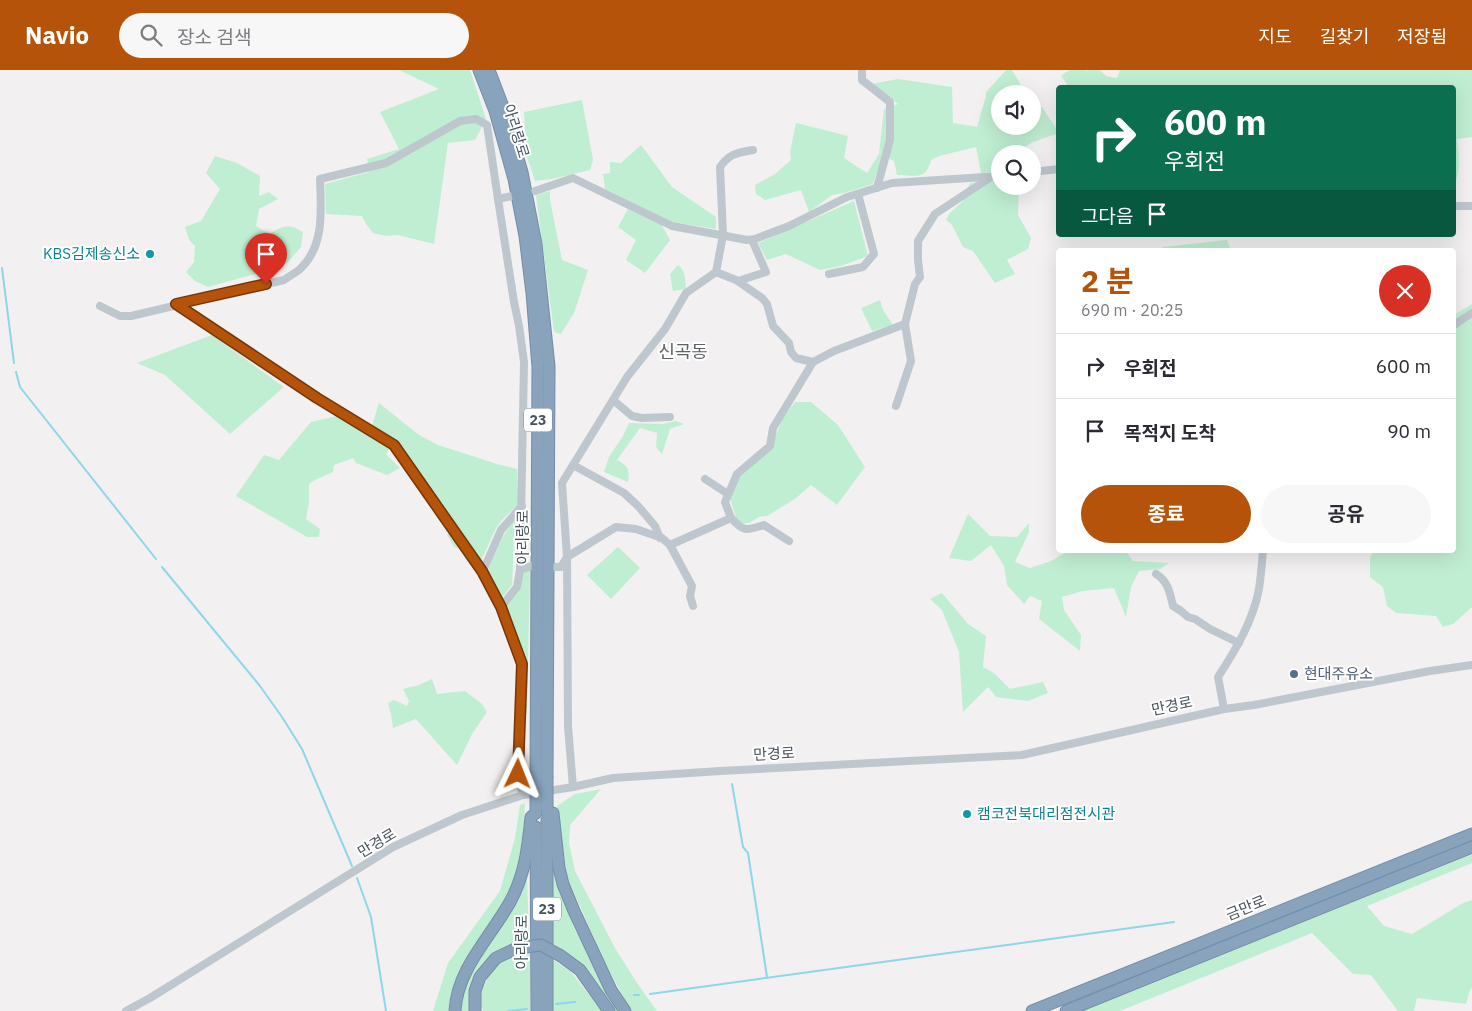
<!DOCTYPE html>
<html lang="ko">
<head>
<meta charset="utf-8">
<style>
  body { margin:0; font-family:"IBM Plex Sans","Noto Sans KR",sans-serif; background:#f7f7f7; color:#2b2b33; height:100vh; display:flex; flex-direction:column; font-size:19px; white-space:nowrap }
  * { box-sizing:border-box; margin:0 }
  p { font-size:16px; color:#7c7c81 }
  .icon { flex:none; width:28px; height:28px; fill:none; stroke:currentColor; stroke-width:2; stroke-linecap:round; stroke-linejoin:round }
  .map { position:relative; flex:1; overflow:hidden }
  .drawer { position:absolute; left:1056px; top:178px; width:400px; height:305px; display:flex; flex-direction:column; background:#fff; border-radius:5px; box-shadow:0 5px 20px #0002 }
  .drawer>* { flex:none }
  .hud { position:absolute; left:1056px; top:15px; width:400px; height:152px; border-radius:5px; box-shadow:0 5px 20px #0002; background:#0b6e4f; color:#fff; overflow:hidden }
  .fabs { position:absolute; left:991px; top:15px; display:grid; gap:10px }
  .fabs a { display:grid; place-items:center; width:50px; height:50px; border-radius:50%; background:#fff; box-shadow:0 5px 20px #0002; font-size:25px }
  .pin { position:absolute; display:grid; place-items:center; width:42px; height:42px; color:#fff; margin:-51px -21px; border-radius:50% 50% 50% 0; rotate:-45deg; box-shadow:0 0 5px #0007 }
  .pin .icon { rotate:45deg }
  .me { position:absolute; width:55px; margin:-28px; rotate:2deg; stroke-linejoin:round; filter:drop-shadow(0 0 4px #0008) }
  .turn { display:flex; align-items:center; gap:18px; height:105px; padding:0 25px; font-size:22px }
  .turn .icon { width:65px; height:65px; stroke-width:2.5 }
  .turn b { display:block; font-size:35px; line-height:42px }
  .then { display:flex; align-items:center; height:48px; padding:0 25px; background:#0003; gap:10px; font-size:19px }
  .round { display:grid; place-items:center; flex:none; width:52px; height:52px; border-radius:26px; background:#f7f7f7 }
  .summary { display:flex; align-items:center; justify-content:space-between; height:85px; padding:0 25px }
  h1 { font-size:30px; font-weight:700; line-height:38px; color:#b45309 }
  .primary-button { display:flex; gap:10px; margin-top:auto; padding:10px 25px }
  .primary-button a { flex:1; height:58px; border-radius:30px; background:#b45309; color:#fff; font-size:20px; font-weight:700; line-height:58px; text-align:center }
  .primary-button a+a { background:#f7f7f7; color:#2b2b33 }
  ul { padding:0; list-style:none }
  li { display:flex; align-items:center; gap:15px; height:65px; padding:0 25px; border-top:1px solid #e1e1e2 }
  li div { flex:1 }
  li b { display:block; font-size:19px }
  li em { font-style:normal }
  header { display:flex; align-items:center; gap:30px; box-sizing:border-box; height:70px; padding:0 25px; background:#b45309; color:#fff }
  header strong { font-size:24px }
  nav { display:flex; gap:28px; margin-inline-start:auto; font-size:18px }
  .search { width:350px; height:45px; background:#f7f7f7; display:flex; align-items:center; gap:12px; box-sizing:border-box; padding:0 18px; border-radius:28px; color:#7c7c81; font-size:19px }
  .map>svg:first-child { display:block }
  .green { fill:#c0eed2 }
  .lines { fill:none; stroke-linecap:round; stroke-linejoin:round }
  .stream { stroke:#8ed7ea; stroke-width:2 }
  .highway-casing { stroke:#748ea9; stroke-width:13 }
  .minor { stroke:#bec7ce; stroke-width:8 }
  .highway { stroke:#89a3bd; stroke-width:11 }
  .highway-bridge-casing { stroke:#748ea9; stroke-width:13; stroke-linecap:butt }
  .highway-bridge { stroke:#89a3bd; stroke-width:11 }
  .route-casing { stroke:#753606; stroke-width:12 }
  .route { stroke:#b45309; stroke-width:9 }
  .culture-dot { fill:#0f9aa8; stroke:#fff; stroke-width:2 }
  .service-dot { fill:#5c6f8a; stroke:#fff; stroke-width:2 }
  .labels { text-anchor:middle; stroke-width:4; stroke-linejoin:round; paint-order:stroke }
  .shield { fill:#fff; stroke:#7f878e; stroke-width:1 }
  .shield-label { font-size:14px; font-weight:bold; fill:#48535d }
  .street-label { font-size:15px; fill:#48535d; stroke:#fff }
  .culture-label { font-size:15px; fill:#0d838f; stroke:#fff; text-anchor:end }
  .service-label { font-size:15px; fill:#4e5e75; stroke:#fff; text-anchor:start }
  .quarter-label { font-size:18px; fill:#5d6065; stroke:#fff }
</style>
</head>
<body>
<header>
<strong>Navio</strong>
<div class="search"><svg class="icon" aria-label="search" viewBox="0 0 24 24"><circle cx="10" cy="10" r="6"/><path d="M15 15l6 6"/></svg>장소 검색</div>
<nav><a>지도</a><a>길찾기</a><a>저장됨</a></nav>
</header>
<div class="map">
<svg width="1472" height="941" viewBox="0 0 1472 941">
  <rect width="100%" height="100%" fill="#f2f0f0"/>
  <g class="green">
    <path d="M399,0h71l16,49 -11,21 -27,3 -14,101 -36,-9 -12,1 -13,-3 -7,-9 -4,-8 -36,-2 -1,-30 44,-12 -2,-13 32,-10 -19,-37 59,-23z"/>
    <path d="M1006,0h6l14,24h-26v32h32l1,-21 3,6 6,-4 17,26 -26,9 -10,6 3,6h-26v18l-19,1 -5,-26 -37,9 -8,4c-5,21 -15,15 -34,15l-3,-14 -11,-5 -10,28 -29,9 -12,2 -23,17 -8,-22 -36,10 -9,-6 -1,-9 20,-11 16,-14 -1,-8 6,-29 52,13 -4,22 23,15 12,-19 5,-45 14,-5 -26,-20 26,-5 54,8 1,36 24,4 9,-31v-4z"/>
    <path d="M1069,0h18v1l3,-1h10l6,6 11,2 3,-8h352v67l-15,2c2,15 4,33 -3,47v-98l-390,-1 3,-3 -6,-8z"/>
    <path d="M582,30l11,60 -3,10 -38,9 -17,2 -8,-24 -3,-45z"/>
    <path d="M641,75l31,42 44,30v12l-44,-7 -67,-33 -2,-15 7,-1v-11l11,1z"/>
    <path d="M215,86l22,7 23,13 -1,20 10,-4 9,7 -19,10 -3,17 13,8c14,-8 19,-11 34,-2l-2,15 -14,16 -21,8 -58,16 -13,-6 -9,-9 8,-10 1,-16 -6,-6 -4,-13 16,-6 19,-32 -14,-16z"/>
    <path d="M1000,110v6h19l-1,29 13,23 -3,11 -21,11 8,14 -20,9 -22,-32 -10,-4 -11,-22 -6,-5 3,-6 14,-13 7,-18z"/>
    <path d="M550,121v9l12,60 26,10 -14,43 -13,21 -7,-2 -18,-137z"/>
    <path d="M854,131l14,55 -27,10 -21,4 -34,-16 -19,6 -9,-17z"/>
    <path d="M628,139l33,15 9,16 -25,33 -19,-13 10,-20 -18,-13z"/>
    <path d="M1227,170l4,10h-69l1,-3z"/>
    <path d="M678,195c8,5 7,16 8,24l-13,2 -3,-17z"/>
    <path d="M880,230l3,10 10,15 -21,6 -11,-23z"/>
    <path d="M1472,234v303l-19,17 -10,3 -7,-11 -40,-3 -9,-7 -4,-19 -13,-10v-19l4,-8h80v-89l1,-2 -1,-1v-143z"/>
    <path d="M212,265l72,52 -54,47 -65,-59 -28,-12z"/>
    <path d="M795,332h16l27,23 27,42 -28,38 -26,-20 -16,14 -28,17 -8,1 -10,6 -11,1 -8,-26 8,-19 32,-30 13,-31z"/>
    <path d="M379,333l40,32 19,10 59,19 20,5 1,36 -15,14 -7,9 -15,33 -6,-7 -21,-7 -7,-12 6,-7 -10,-24 -28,-30 -9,-16 -14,-18 -20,-14z"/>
    <path d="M337,346l53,31 -4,7 14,14 -13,7 -31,-12 -3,-5 -19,7 -1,7 -16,7 -8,5v18l-3,17 14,10 -1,8h-12l-71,-41 28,-41 15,5 32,-38z"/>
    <path d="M676,351l8,3 -14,5 -8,25 -6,-7 1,-14 -17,-5 -23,32c11,6 13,9 11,22l-24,-10 5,-15 14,-21 6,-13 34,1z"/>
    <path d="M968,444l22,22 27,1 12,-14v9l-14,30 15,6 21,-7 19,-11h55l8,11 36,2 -9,6 -21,2 -8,16 -5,30 -12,-29 -31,3 -21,6 2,13 17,25 -1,16 -41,-32 3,-18 -12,-5 -6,8 -17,-19 -3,-19 -13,-21 -20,16 -22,-3z"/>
    <path d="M515,448l-3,67 -11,14 -13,-29 15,-34z"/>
    <path d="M618,477l22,21 -29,31 -24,-24z"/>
    <path d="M530,499l-3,145 -3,-3 -1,-52 -1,-11 -18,-40 14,-15 5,-21z"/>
    <path d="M942,523l26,31 18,12 -3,31 11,6 16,16 33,-7 5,11 -20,8 -32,-4 -8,-10 -25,25 -4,-60 -17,-42 -12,-11z"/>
    <path d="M432,609l5,15 28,-3 17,13 5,8 -15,22 -15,31 -41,-46 -23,9 -2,-14 -3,-11 6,-3 13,6 2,-5 -6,-12 16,-4z"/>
    <path d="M601,719l-31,36 -1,18 6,28 40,77 22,35 20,28h-26l-27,-50 -39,-89 -8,-66 18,-12z"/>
    <path d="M525,733l-2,36 -9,42 -23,41 -26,39 -16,41v9h-16l15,-48 52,-72 15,-53 5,-33z"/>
    <path d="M1472,784v9l-105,43 17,20 28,8 51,-31 9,-3v88l-2,2 -4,14 -49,-6 -3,13h-16l-27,-36 -18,-1 -41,-41 -192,78h-40z"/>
    <path d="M552,795l22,63 46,83h-8l-35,-51 -25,-17z"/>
    <path d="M527,805l2,64 -10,1 -27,14 -13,17 -1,40h-17l-1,-4 8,-30 46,-70z"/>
    <path d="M530,882v59h-47l-4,-12 10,-25 16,-16z"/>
    <path d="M552,889l18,12 32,40h-50z"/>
  </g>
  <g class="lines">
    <g class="stream">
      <path d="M2,198l12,95"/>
      <path d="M16,302l4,15 136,172"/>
      <path d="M162,497l98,119 22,31 20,32 50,117"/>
      <path d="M732,714l11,63 5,6 19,124"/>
      <path d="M357,808l14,39 15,94"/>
      <path d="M650,924l524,-72"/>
      <path d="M634,925h5"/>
      <path d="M556,934l19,-2"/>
      <path d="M508,941l19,-2"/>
    </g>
    <defs>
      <g id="highway">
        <path d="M479,0l16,41 19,68 11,57 7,57 6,74 -2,410"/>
        <path d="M489,0l13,34 20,68 14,72 13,122 -2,410"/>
        <path d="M547,743h6l6,55 4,16 11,27 37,79 14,21"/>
        <path d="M536,757l1,184"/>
        <path d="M561,886l19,14 29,41"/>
        <path d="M455,941c2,-42 35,-73 55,-109 15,-27 18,-55 21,-85l5,-4"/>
        <path d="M475,941v-20l5,-14 16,-19 21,-10"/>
        <path d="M547,941v-191"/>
        <path d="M1032,941l440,-177"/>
        <path d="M1066,941l406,-164"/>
      </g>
    </defs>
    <use href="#highway" class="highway-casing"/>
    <g class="minor">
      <path d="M862,0v10l28,22v38l-13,48"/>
      <path d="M1032,102l27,-3"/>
      <path d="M535,121l38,-13 99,48 75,14 8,-1 34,-13 58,-29 45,-14 108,-7"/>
      <path d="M498,129l16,103 5,24 5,36 -4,208"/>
      <path d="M1454,136h18"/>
      <path d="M716,202l20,8 26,18 5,6 6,22 16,17 2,9 5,6 17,4"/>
      <path d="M829,204l34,-7 11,-13 -16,-60"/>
      <path d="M738,211l28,-9 -14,-32"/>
      <path d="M177,234l140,94 77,47 89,126 18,36 21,57 -4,110 5,21"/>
      <path d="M100,236l20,10h11l153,-36c5,-4 12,-7 16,-11 25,-23 21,-60 20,-90l66,-16 74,-42 16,-2 11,6 11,74 14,-3"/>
      <path d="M1454,255l18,-12"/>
      <path d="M613,330l19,16 10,2 28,-1"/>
      <path d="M896,336l15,-45 -6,-37"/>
      <path d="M573,395l51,28 14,13 17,20 5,12"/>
      <path d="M705,409l23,15"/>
      <path d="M731,448c14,15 15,12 33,7l25,16"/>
      <path d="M670,475l61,-27 -6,-16 12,-28 33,-28 3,-18 40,-66 21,-11 71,-27 10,-40 5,-7 -2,-17v-19l17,-27 56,-37"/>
      <path d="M555,497h6l6,-10 49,-30 20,2 26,9 8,7 22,41 -2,10 3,10"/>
      <path d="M483,501l18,-41 21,-24"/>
      <path d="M1156,504c12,7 14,19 17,32l8,5 7,6 7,2 15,10 29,14"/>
      <path d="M501,537l16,-20 3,-17 11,-4"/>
      <path d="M1224,639l-6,-32c17,-26 35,-56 41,-88 2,-13 3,-26 4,-39"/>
      <path d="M573,717l-5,-61 -1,-169 -5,-74 65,-106 38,-48 21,-36 30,-21 7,-37 -3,-68c10,-14 17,-14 33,-17"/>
      <path d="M126,941l24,-13 243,-151 69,-32 61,-20 50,-8 40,-9 107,-7 302,-16 202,-46 30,-4 176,-34 42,-6"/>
    </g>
    <use href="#highway" class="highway"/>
    <defs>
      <g id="highway-bridge">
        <path d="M547,706v32"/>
        <path d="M536,707v33"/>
        <path d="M517,878l24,-3 20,11"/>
      </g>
    </defs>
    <use href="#highway-bridge" class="highway-bridge-casing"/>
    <use href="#highway-bridge" class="highway-bridge"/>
  </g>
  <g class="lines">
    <defs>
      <path id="route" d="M266,214l-90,20 141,94 77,47 88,126 19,36 21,57 -4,110"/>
    </defs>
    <use href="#route" class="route-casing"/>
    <use href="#route" class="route"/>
  </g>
  <g class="culture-dot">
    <circle cx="150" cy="184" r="5"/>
    <circle cx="967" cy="744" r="5"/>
  </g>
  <circle class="service-dot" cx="1294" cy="604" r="5"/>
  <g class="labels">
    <g class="shield">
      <rect x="524" y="338.5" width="28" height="23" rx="4"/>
      <rect x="533" y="827.5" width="28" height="23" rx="4"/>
    </g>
    <g class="shield-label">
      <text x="538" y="355">23</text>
      <text x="547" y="844">23</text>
    </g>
    <g class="street-label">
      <text transform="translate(516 61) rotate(73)" y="5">아리랑로</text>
      <text transform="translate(523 467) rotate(-90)" y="5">아리랑로</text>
      <text transform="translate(1172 636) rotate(-12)" y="5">만경로</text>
      <text transform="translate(774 684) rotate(-3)" y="5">만경로</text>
      <text transform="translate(377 773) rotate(-31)" y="5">만경로</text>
      <text transform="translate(1246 838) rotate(-22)" y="5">금만로</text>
      <text transform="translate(522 872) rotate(-90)" y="5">아리랑로</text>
    </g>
    <g class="culture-label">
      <text x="140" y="189">KBS김제송신소</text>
      <text x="977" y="749" text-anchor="start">캠코전북대리점전시관</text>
    </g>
    <g class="service-label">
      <text x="1304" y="609">현대주유소</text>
    </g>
    <g class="quarter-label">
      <text x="683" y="288">신곡동</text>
    </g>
  </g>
</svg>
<div class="fabs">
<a><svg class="icon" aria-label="sound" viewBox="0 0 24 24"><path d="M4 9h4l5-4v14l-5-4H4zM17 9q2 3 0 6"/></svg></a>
<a><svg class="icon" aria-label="search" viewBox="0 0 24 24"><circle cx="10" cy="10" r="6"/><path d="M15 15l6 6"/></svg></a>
</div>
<div class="pin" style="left:266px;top:214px;background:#d93025"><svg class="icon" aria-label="arrive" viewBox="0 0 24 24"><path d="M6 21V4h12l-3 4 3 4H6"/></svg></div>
<svg class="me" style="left:518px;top:704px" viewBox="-20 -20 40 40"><path d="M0-17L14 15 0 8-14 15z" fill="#b45309" stroke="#fff" stroke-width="4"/></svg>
<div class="hud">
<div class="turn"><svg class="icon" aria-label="right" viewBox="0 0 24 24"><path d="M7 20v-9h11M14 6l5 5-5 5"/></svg><div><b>600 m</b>우회전</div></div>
<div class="then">그다음<svg class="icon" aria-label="arrive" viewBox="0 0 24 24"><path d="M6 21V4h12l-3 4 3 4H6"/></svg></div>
</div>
<section class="drawer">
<div class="summary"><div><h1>2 분</h1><p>690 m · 20:25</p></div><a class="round" style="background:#d93025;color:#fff"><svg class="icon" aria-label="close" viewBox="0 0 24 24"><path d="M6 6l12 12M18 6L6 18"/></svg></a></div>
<ul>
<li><svg class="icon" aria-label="right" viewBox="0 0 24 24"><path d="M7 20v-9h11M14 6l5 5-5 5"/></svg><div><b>우회전</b></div><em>600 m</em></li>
<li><svg class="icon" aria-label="arrive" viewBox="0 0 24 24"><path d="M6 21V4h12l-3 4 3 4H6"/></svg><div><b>목적지 도착</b></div><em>90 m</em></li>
</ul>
<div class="primary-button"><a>종료</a><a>공유</a></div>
</section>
</div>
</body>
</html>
